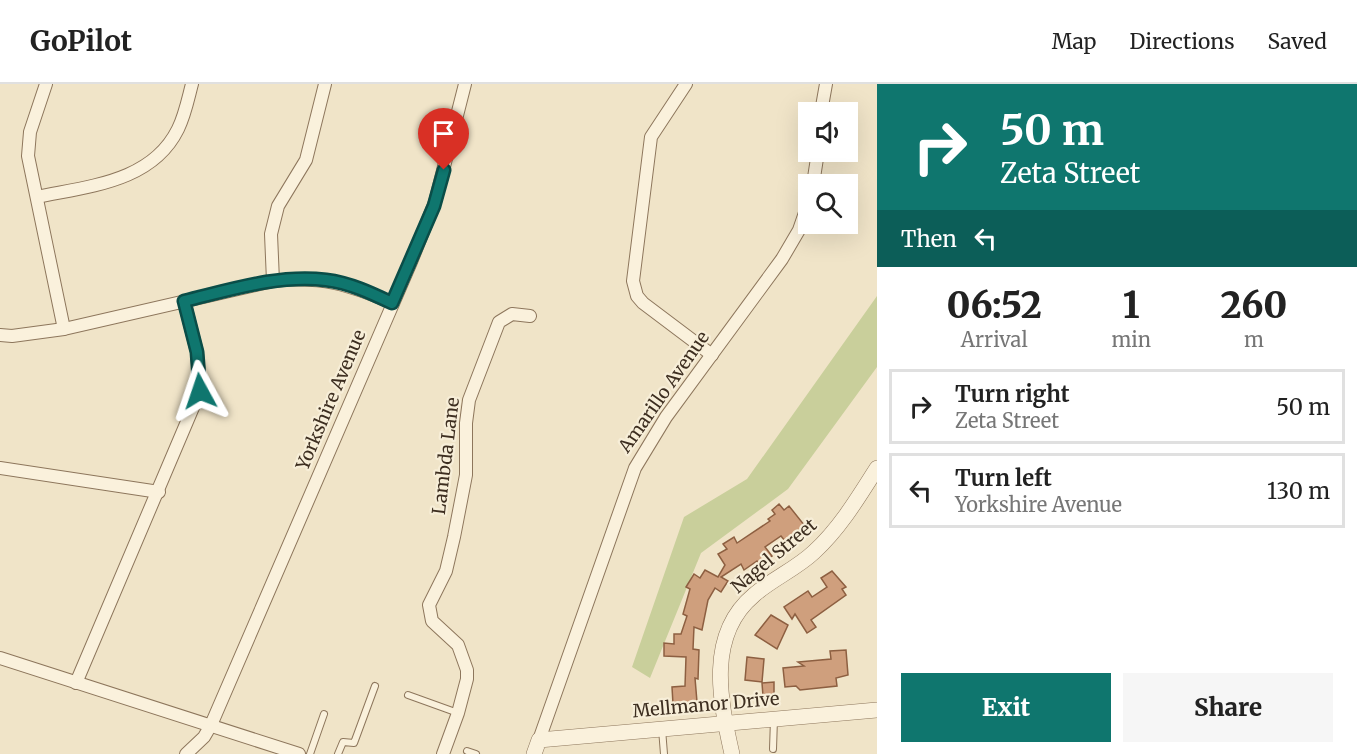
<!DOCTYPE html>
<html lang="en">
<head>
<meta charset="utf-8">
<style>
  body { margin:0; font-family:Merriweather,serif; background:#f6f6f6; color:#222; height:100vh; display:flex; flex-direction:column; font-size:22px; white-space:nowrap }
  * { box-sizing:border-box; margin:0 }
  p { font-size:20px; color:#767676 }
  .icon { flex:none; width:33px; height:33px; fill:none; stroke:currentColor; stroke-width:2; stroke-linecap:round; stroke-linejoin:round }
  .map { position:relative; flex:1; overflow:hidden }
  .drawer { display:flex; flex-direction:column; background:#fff; width:480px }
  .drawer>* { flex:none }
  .hud { background:#0f766e; color:#fff; overflow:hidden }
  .buttons { position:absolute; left:798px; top:18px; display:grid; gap:12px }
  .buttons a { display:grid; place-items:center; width:60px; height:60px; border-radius:0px; background:#fff; box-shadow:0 6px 24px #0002; font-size:30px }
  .pin { position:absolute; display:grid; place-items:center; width:51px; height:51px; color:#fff; margin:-62px -26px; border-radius:50% 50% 50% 0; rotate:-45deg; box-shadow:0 0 6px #0007 }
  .pin .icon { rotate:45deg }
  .me { position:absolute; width:66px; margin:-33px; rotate:355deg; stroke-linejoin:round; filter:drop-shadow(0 0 4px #0008) }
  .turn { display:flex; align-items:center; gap:21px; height:126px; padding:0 24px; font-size:27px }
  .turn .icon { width:78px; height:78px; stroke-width:2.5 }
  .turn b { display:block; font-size:42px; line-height:51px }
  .then { display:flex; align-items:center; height:57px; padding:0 24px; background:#0003; gap:12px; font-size:22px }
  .eta { display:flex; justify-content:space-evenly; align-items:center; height:102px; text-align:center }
  .eta b { font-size:36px; font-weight:800; line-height:42px }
  .primary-button { display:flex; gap:12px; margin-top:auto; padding:12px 24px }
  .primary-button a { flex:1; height:69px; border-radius:0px; background:#0f766e; color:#fff; font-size:24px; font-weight:800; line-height:69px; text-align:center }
  .primary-button a+a { background:#f6f6f6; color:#222 }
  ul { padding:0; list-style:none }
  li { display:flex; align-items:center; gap:18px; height:75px; margin:0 12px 9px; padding:0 12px; border:3px solid #e0e0e0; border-radius:0px }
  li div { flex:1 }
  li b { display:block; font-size:22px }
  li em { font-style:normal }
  header { display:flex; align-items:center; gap:36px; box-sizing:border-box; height:84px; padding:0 30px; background:#fff; border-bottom:2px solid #e0e0e0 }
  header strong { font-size:28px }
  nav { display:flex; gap:33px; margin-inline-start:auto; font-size:21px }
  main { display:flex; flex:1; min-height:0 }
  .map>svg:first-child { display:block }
  .green { fill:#c9cf9b }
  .building { fill:#cf9f7d; stroke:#8d5f41; stroke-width:1.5 }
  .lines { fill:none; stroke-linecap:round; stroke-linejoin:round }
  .service-casing { stroke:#8d765c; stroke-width:8 }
  .minor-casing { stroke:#8d765c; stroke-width:14 }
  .tertiary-casing { stroke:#8d765c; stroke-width:16 }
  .service { stroke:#faf1dc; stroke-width:6 }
  .minor { stroke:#faf1dc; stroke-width:12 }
  .tertiary { stroke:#faf1dc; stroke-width:15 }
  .route-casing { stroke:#0a4d48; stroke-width:15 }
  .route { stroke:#0f766e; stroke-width:10 }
  .labels { text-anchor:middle; stroke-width:4.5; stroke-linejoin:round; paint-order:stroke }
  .street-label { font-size:18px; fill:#3d2e20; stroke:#f7eed8 }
</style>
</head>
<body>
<header>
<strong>GoPilot</strong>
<nav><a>Map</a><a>Directions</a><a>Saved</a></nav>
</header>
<main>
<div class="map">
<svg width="877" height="670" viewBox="0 0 877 670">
  <rect width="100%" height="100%" fill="#f0e4c8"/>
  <path class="green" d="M877,212v71l-89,122 -87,64 -51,125 -18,-11 52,-150 63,-38z"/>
  <g class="building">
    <path d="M779,420l5,6 5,-4 16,20 -20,15 -4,-5 -16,11 7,9 -13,8 -2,-3 -13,9 -3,-6 -20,13 7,4 -7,11 -6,-4 -7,12 -6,30 -8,-3 -1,22 6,1 -1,29 -3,-1 2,24 -24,2 -1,-17 13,-1 1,-29 -22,-1v-13l10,1v-10h7l6,-18 -4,-2 7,-25 -4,-2 8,-13 6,4 5,-8 13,7 7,-12 -7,-11 9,-5 -4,-5 11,-7 3,6 33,-22 -2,-2 7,-5 -3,-4z"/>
    <path d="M832,487l14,16 -4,2 4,6 -35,25 5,7 -9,6 -12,-19 -3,5 -8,-12 24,-16 4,6 15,-10 -6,-9z"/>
    <path d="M771,531l17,10 -11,24 -22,-14z"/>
    <path d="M846,566l2,25 -12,3 1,8 -37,4 -4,-4 -11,1 -2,-19 21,-2 -6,-4 33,-3 -1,-8z"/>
    <path d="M747,573l17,2 -2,23 -17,-2z"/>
    <path d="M774,598v13l-11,1 -1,-13z"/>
  </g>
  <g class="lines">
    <defs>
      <g id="service">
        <path d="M408,611l50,18"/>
        <path d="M662,645l2,25"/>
        <path d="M773,665l1,-30"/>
        <path d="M467,667l9,3"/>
        <path d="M310,670l14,-40"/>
        <path d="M338,670l5,-12 11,1 21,-57"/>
      </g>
      <g id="minor">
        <path d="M46,0l-16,48 -2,24 36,173"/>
        <path d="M686,0l-35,53 -18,144 4,15 6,7 69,52"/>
        <path d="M821,28l5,-28"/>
        <path d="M813,100l5,-32"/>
        <path d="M37,113c52,-11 115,-15 141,-68 7,-14 10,-30 14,-45"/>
        <path d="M273,197l-2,-47 7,-28 28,-46 19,-76"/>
        <path d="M0,251l12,1 52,-7 209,-48c48,-5 76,3 119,22"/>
        <path d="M0,384l159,24"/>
        <path d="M0,574l299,96"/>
        <path d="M76,599l124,-292 -3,-39 -13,-51"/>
        <path d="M539,656l96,-272 31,-51 116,-158 17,-29 9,-26"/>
        <path d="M186,670l18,-17 7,-12 200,-463 24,-60 30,-118"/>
        <path d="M443,670l15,-41 9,-34v-9l-9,-25 -26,-24 -3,-16 17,-34 8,-34 12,-62v-52l3,-23 30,-78 13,-8 18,2"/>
      </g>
      <g id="tertiary">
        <path d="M534,670l5,-14 338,-30"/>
        <path d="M732,670c-12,-53 -26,-119 22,-159 18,-16 42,-26 60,-43 26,-24 44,-54 63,-84"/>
      </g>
    </defs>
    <use href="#service" class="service-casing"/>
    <use href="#minor" class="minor-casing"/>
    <use href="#tertiary" class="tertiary-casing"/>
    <use href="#service" class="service"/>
    <use href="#minor" class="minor"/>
    <use href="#tertiary" class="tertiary"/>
  </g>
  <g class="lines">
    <defs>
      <path id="route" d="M200,307l-3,-39 -13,-51c46,-11 95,-27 142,-21 24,3 45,13 66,23l42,-97 10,-36"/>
    </defs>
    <use href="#route" class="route-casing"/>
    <use href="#route" class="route"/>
  </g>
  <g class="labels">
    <g class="street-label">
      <text transform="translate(664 308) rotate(-55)" y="6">Amarillo Avenue</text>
      <text transform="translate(331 316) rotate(-67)" y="6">Yorkshire Avenue</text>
      <text transform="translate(446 372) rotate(-83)" y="6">Lambda Lane</text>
      <text transform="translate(774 472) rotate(-40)" y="6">Nagel Street</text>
      <text transform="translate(706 621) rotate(-5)" y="6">Mellmanor Drive</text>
    </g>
  </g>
</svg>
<div class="buttons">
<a><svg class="icon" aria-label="sound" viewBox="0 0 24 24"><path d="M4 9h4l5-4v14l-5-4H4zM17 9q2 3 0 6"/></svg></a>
<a><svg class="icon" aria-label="search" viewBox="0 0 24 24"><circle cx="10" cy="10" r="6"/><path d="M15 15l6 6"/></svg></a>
</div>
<div class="pin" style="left:444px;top:86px;background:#d93025"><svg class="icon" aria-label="arrive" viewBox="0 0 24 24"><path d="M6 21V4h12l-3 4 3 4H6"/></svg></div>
<svg class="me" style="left:200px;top:307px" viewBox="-20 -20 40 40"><path d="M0-17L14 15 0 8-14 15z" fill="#0f766e" stroke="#fff" stroke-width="4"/></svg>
</div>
<section class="drawer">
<div class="hud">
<div class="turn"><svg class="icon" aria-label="right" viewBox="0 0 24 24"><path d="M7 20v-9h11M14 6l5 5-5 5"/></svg><div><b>50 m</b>Zeta Street</div></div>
<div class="then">Then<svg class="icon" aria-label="left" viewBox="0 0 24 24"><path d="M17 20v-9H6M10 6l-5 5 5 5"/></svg></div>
</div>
<div class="eta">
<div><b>06:52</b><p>Arrival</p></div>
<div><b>1</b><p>min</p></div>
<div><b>260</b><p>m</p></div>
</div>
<ul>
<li><svg class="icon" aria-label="right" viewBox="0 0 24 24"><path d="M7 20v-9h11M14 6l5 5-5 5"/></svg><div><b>Turn right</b><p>Zeta Street</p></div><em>50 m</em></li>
<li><svg class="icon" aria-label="left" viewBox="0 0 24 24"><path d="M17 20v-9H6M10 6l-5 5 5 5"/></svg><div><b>Turn left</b><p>Yorkshire Avenue</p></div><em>130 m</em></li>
</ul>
<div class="primary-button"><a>Exit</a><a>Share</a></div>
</section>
</main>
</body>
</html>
